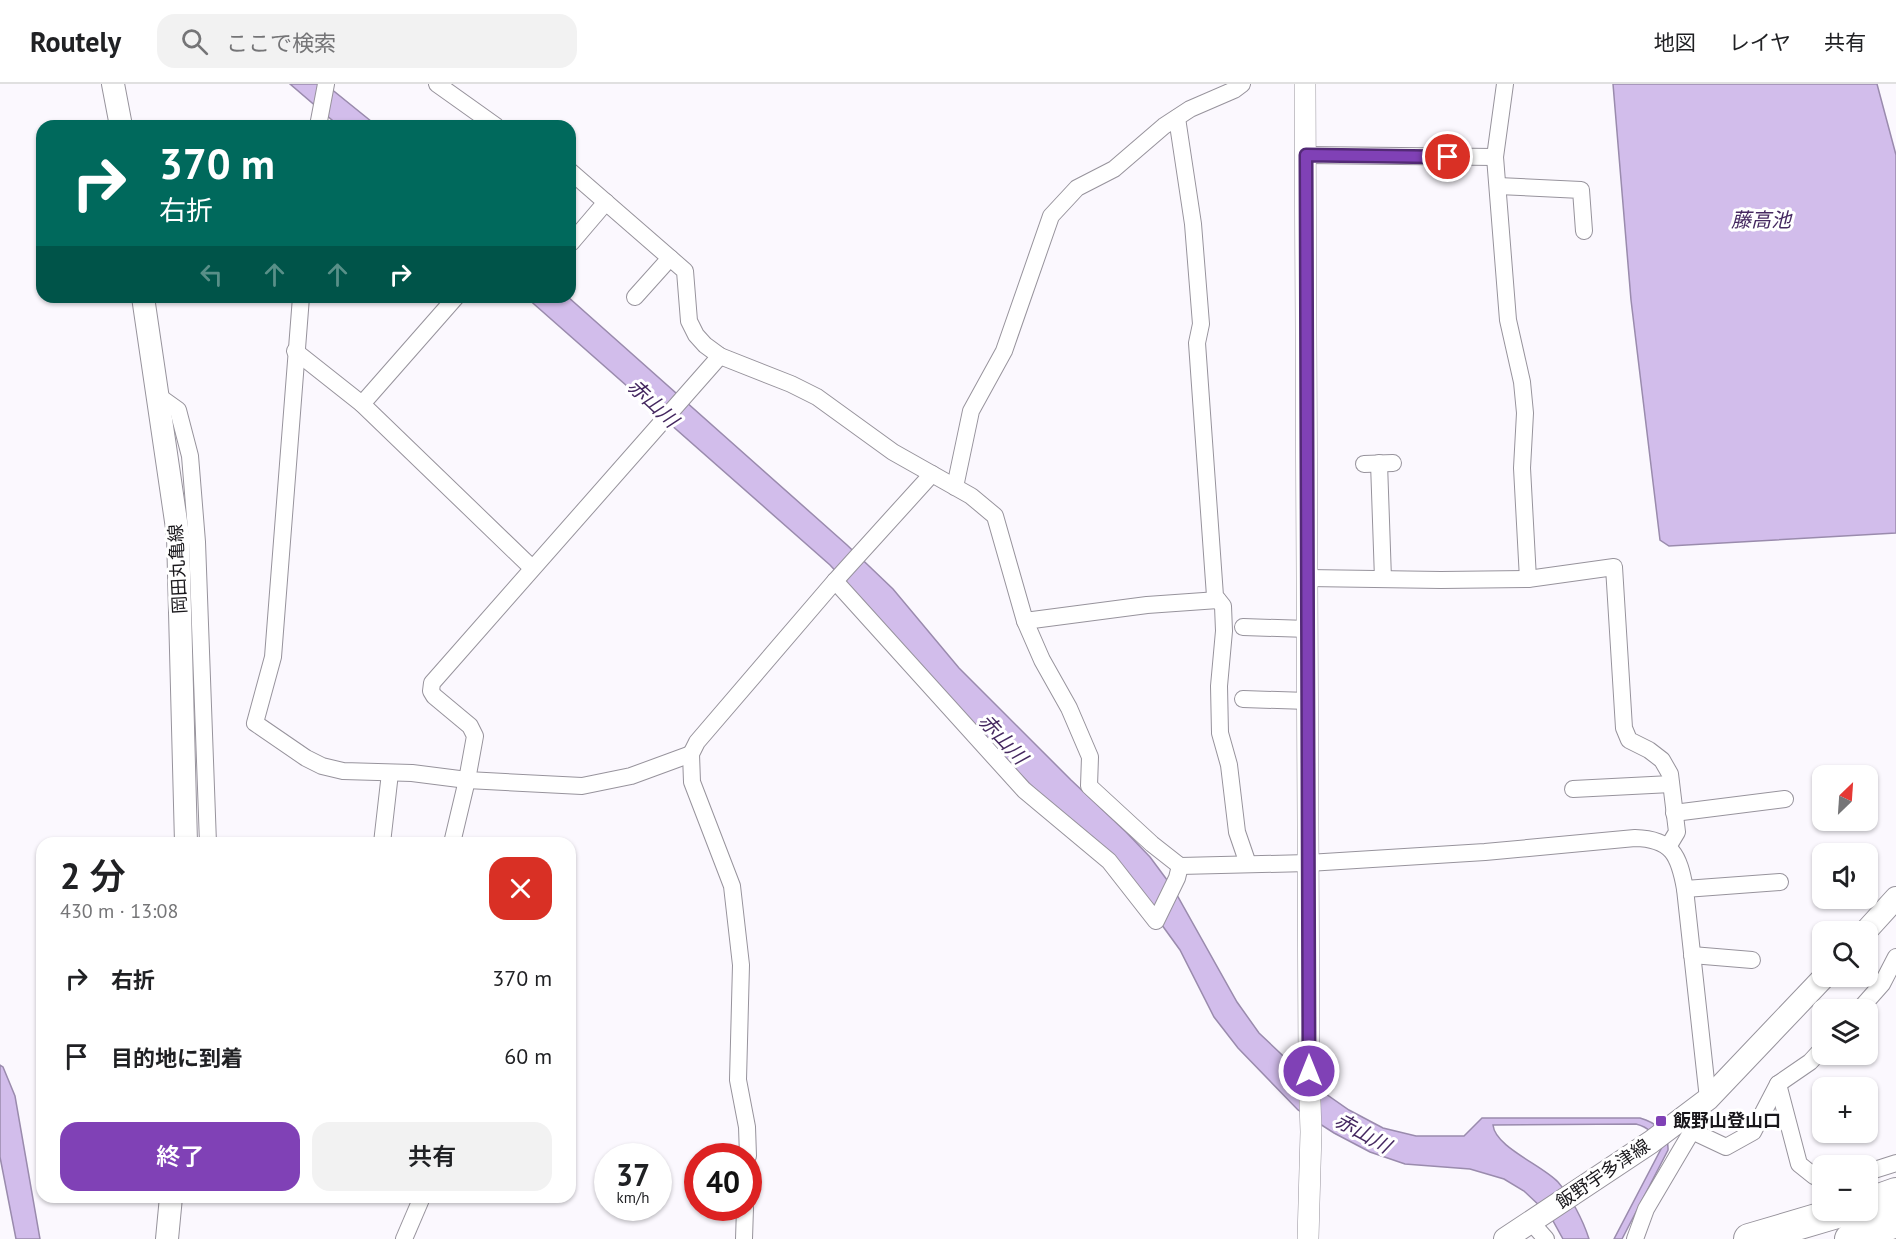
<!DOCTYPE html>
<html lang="ja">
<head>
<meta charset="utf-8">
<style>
  body { margin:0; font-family:"PT Sans","Noto Sans JP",sans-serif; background:#f2f2f2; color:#202124; height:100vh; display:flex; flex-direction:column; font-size:22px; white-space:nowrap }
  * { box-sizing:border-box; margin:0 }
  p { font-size:20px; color:#757577 }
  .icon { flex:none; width:33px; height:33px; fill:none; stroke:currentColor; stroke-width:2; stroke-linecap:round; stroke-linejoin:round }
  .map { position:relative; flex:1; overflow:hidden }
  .sheet { position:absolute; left:36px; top:753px; width:540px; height:366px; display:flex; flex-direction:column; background:#fff; border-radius:18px; box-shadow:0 2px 4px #0004 }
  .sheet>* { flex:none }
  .top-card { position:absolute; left:36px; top:36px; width:540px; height:183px; border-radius:18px; box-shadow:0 2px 4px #0004; background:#00695c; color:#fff; overflow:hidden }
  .needle { width:39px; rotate:25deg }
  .buttons { position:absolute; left:1812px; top:681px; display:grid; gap:12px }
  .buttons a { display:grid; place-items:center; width:66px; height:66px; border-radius:12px; background:#fff; box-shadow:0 2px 4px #0004; font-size:30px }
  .speed { position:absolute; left:594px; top:1059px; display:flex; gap:12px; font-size:30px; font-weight:700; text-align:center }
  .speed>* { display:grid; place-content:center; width:78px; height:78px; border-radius:50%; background:#fff; box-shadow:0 2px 4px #0004; line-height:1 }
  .speed small { font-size:15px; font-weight:400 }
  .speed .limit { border:9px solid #d22; background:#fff; color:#111 }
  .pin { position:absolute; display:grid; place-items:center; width:51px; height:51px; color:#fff; margin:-26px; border:3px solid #fff; border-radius:50%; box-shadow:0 2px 6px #0007 }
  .me { position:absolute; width:66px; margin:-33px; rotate:0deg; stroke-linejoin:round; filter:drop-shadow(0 0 4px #0008) }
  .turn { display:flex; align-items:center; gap:21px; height:126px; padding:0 24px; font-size:27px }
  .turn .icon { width:78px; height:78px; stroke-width:2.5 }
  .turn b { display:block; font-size:42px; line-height:51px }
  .lanes { display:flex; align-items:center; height:57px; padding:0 24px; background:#0003; justify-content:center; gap:30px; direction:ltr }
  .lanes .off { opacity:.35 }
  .round { display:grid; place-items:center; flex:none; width:63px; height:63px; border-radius:18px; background:#f2f2f2 }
  .head { display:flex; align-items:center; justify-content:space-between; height:102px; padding:0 24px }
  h1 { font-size:36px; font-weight:600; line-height:45px }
  .action { display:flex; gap:12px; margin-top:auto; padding:12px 24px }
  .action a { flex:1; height:69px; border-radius:18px; background:#8041b6; color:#fff; font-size:24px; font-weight:600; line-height:69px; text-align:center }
  .action a+a { background:#f2f2f2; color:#202124 }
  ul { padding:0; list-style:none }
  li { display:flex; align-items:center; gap:18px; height:78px; padding:0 24px }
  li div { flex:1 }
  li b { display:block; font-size:22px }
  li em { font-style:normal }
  header { display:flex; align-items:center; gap:36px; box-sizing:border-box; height:84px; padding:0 30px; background:#fff; border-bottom:2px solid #e0e0e0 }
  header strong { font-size:28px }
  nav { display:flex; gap:33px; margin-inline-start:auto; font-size:21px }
  .search { width:420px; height:54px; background:#f2f2f2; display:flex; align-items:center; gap:15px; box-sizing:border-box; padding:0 21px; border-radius:18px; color:#757577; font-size:22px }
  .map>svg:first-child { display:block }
  .water { fill:#d2bdeb; stroke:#9a8bad; stroke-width:1.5 }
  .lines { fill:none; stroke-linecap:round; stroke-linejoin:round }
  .minor-casing { stroke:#97939c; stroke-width:18 }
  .tertiary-casing { stroke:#97939c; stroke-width:22 }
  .secondary-casing { stroke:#97939c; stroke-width:24 }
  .motorway-casing { stroke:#97939c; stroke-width:32 }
  .minor { stroke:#fff; stroke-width:16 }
  .tertiary { stroke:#fff; stroke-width:21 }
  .secondary { stroke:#fff; stroke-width:22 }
  .motorway { stroke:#fff; stroke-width:30 }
  .route-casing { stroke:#532a76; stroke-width:15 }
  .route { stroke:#8041b6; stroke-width:10 }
  .poi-dot { fill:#8041b6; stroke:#fff; stroke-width:2 }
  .labels { text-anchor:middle; stroke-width:6; stroke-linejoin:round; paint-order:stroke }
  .street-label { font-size:18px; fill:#19171b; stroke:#fff }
  .poi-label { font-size:18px; font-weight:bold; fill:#19171b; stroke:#fff; text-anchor:start }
  .water-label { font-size:20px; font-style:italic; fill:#452860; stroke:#fff }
</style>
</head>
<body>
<header>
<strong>Routely</strong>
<div class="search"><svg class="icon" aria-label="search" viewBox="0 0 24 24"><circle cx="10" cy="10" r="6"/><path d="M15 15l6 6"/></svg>ここで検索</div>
<nav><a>地図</a><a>レイヤ</a><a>共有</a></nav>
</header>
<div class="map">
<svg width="1896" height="1155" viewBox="0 0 1896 1155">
  <rect width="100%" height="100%" fill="#fbf8fe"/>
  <g class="water">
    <path d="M290,0h35l52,42h-38z"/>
    <path d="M1613,0h264l19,71v378l-227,13 -9,-6 -29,-240z"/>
    <path d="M526,213h42l279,248 46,44 66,79 112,112 55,52 24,25 23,31 64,114 22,31 57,54 33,23 34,18 33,8h48l18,-18h158c15,4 29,15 28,32l-46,89h-8l48,-92c-8,-12 -11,-19 -26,-23l-143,1c2,22 49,40 65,57 13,15 25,38 31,57h-26l-10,-18 -11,-13 -18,-17 -20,-12 -34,-10 -65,-5 -35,-12 -36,-19 -36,-23 -60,-62 -24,-31 -34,-67 -55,-76 -78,-72 -111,-115 -66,-79 -40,-43z"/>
    <path d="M0,981l3,2 12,29 25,143h-24l-16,-82z"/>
  </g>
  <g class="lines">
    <defs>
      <g id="minor">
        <path d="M437,0l59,42"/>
        <path d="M1505,0l-10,73 13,163 14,62 3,31 -3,55 6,111"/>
        <path d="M1177,34l16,106 8,100 -4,19 18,253 8,10 1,25 -5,55 1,47 9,32 8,67 11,32"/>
        <path d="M318,42l8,-42"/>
        <path d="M1306,71l189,2"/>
        <path d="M570,87l115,100 4,50 7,14 9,10 15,11 71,28 26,13 76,55 78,44 24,20 30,105 17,39 27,48 21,49 -1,29 63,58 28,22 128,-3 177,-11 150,-14c37,1 44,17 50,51l23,210"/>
        <path d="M1498,102l83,4 3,41"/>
        <path d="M571,159l35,-41"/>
        <path d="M301,213l-28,360 -18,66 51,35 16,8 21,5 69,2 55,7 115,6 49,-10 60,-22"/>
        <path d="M635,213l35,-39"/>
        <path d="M295,267l67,53 170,164"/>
        <path d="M157,311l21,15 12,46 7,86 11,301"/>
        <path d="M362,320l94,-107"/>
        <path d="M1379,379l4,116"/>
        <path d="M1364,380l29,-1"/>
        <path d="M955,403l16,-76 33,-60 47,-135 26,-28 37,-19 50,-43 26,-17 44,-19 8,-6"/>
        <path d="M1308,494l133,2 87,-1 86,-12 10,161 5,12 20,10 13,10 8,14 7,58 -9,15"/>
        <path d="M835,497l189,209 85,71 47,60 21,-43 3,-12"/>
        <path d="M1025,537l122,-16 71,-5"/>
        <path d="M1243,543l65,2"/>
        <path d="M1243,615l65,2"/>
        <path d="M1573,705l98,-5"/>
        <path d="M1674,729l111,-14"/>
        <path d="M382,759l8,-70"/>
        <path d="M452,759l15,-63 8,-44 -5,-10 -36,-30 -3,-5 1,-8 288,-327"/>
        <path d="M1685,805l95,-7"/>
        <path d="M1692,871l60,5"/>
        <path d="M1859,926l23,-26 14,-27"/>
        <path d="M1778,1000l21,80 15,12 8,3"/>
        <path d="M1683,1035l9,12 34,16 27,-15 25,-48 32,-22 12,-13"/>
        <path d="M748,1072l-1,-29 -9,-47 3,-115 -9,-79 -40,-104 -1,-28 6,-12 138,-161 97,-107"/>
        <path d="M1868,1088l28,-9"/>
        <path d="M1531,1138l15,17"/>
        <path d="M404,1155l18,-42"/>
        <path d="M744,1155l1,-31"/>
        <path d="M1635,1155l11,-30 46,-78"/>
      </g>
      <path id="tertiary" d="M1305,0l4,987 2,61 -3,107"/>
      <g id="secondary">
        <path d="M113,0l8,42"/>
        <path d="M143,213l35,238 8,308"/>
        <path d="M1865,848l31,-34"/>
        <path d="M167,1155l4,-42"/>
        <path d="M1505,1155l146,-97 57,-43 117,-123"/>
      </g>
      <g id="motorway">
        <path d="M1868,1119l28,-10"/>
        <path d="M1749,1155l98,-29"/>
        <path d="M1850,1155l46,-17"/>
      </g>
    </defs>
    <use href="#minor" class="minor-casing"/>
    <use href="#tertiary" class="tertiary-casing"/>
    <use href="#secondary" class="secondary-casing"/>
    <use href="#motorway" class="motorway-casing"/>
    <use href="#minor" class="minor"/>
    <use href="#tertiary" class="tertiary"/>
    <use href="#secondary" class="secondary"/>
    <use href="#motorway" class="motorway"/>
  </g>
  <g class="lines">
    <defs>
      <path id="route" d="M1309,987l-3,-916 142,2"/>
    </defs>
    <use href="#route" class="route-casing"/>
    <use href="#route" class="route"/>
  </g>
  <rect class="poi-dot" x="1655" y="1031" width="12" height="12" rx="3"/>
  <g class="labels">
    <g class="street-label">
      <text transform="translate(178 485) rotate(-93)" y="6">岡田丸亀線</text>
      <text transform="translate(1603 1090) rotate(-34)" y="6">飯野宇多津線</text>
    </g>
    <g class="poi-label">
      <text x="1673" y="1043">飯野山登山口</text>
    </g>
    <g class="water-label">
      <text x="1761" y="143">藤高池</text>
      <text transform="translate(653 319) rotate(43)" y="7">赤山川</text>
      <text transform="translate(1003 655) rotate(47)" y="7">赤山川</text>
      <text transform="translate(1363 1049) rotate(29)" y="7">赤山川</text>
    </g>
  </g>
</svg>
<div class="buttons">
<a><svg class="needle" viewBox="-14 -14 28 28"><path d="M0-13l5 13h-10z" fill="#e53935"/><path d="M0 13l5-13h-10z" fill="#757577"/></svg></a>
<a><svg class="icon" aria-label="sound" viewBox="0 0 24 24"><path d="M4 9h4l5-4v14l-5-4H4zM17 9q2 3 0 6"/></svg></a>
<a><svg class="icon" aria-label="search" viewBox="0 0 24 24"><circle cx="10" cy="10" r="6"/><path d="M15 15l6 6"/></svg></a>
<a><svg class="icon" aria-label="layers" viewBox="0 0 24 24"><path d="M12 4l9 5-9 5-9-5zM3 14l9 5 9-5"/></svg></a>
<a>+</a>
<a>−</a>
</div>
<div class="speed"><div>37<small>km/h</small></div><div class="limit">40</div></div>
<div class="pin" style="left:1448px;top:73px;background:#d93025"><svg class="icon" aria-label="arrive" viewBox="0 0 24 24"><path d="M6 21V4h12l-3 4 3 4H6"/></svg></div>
<svg class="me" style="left:1309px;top:987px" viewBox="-20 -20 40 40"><circle r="17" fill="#8041b6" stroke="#fff" stroke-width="3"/><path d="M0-11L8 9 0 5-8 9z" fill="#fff"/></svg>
<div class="top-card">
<div class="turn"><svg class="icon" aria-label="right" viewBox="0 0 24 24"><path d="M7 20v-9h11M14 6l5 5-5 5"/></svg><div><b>370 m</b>右折</div></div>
<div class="lanes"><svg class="icon off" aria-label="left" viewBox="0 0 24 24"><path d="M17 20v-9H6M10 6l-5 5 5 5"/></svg><svg class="icon off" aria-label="ahead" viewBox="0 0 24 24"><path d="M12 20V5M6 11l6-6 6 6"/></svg><svg class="icon off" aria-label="ahead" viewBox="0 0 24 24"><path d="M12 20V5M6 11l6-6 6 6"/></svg><svg class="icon" aria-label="right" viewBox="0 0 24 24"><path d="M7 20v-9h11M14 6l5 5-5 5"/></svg></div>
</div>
<section class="sheet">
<div class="head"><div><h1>2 分</h1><p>430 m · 13:08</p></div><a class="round" style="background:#d93025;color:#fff"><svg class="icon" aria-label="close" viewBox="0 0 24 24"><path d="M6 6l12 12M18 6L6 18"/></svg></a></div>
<ul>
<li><svg class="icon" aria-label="right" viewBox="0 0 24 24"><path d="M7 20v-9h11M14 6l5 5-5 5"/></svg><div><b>右折</b></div><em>370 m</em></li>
<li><svg class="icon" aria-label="arrive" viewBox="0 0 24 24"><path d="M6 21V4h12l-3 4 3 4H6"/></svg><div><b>目的地に到着</b></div><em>60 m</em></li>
</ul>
<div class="action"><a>終了</a><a>共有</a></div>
</section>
</div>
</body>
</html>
